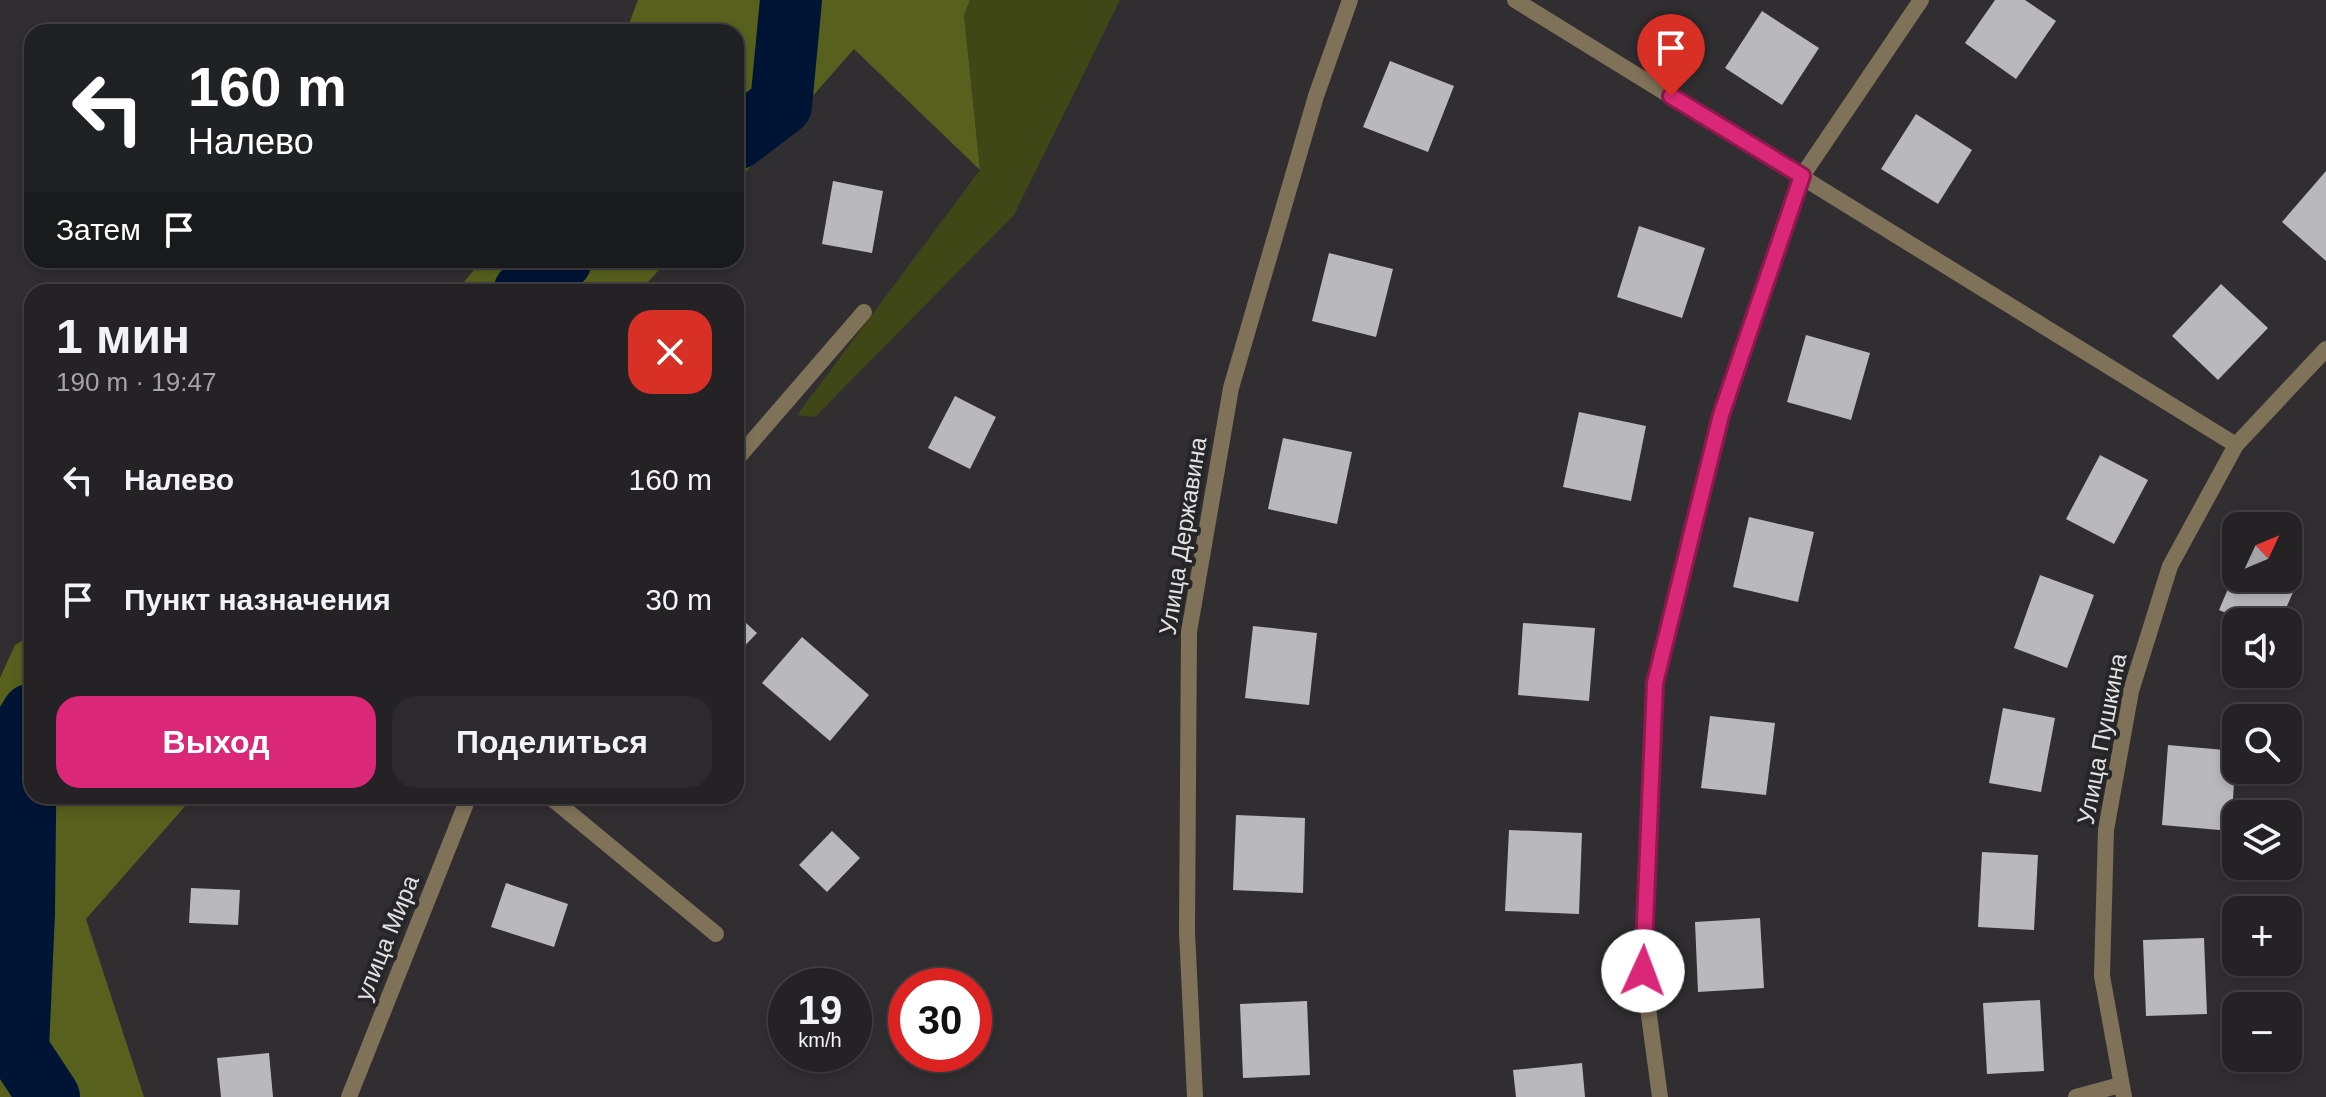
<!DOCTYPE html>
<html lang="ru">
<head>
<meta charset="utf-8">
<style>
  body { margin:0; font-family:Helvetica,sans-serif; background:#2c2a2d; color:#f1f3f6; height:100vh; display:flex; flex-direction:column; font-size:30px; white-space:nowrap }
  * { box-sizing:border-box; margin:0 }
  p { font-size:26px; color:#a3a4a7 }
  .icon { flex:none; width:44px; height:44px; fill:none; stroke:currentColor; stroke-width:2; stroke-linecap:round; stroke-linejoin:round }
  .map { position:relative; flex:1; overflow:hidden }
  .details { position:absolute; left:24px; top:284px; width:720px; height:520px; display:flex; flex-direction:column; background:#242225; border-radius:24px; box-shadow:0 4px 12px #0003,0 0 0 2px #413f42 }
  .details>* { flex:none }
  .banner { position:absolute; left:24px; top:24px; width:720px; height:244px; border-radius:24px; box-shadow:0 4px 12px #0003,0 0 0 2px #413f42; background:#202124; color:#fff; overflow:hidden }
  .needle { width:52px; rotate:46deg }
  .buttons { position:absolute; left:2222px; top:512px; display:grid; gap:16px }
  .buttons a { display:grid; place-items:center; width:80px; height:80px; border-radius:16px; background:#242225; box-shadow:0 4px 12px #0003,0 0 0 2px #413f42; font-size:40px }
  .speed { position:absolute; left:768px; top:968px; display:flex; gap:16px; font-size:40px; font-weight:700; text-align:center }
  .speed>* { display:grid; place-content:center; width:104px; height:104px; border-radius:50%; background:#242225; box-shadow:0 4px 12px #0003,0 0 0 2px #413f42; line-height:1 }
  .speed small { font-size:20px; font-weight:400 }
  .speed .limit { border:12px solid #d22; background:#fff; color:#111 }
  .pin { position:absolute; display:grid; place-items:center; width:68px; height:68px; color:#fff; margin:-82px -34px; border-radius:50% 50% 50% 0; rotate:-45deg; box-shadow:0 0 8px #0007 }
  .pin .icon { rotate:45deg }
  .me { position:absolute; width:88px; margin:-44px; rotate:2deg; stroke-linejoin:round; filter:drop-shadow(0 0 6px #0008) }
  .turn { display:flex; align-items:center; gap:28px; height:168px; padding:0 32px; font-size:36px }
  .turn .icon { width:104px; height:104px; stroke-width:2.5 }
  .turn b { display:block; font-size:56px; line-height:68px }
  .then { display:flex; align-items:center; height:76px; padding:0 32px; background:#0003; gap:16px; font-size:30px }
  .round { display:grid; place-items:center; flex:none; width:84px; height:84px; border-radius:24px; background:#2c2a2d }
  .head { display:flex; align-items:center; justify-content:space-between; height:136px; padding:0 32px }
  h1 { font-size:48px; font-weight:700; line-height:60px }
  .primary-button { display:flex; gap:16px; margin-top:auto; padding:16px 32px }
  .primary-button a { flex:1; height:92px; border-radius:24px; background:#db2777; color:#fff; font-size:32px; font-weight:700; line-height:92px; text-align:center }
  .primary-button a+a { background:#2c2a2d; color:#f1f3f6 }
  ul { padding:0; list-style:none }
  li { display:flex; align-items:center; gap:24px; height:120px; padding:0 32px }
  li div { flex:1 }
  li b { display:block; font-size:30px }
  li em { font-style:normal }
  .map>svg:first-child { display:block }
  .green { fill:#3f4717 }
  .forest { fill:#57611d }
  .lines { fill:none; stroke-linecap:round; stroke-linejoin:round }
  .river { stroke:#001436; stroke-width:62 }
  .building { fill:#b9b8bc }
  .service { stroke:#807258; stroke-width:16 }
  .minor { stroke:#807258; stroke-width:16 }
  .route-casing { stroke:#8e194d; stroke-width:20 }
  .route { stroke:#db2777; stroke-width:14 }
  .labels { text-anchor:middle; stroke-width:8; stroke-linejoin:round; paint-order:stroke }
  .street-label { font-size:24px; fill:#e3e2e3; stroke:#262527 }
</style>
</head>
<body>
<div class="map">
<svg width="2326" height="1097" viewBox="0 0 2326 1097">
  <rect width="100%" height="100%" fill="#302e31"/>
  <path class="green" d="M970,0h150l-106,215 -199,202 -18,-2 183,-245 -16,-155z"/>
  <g class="forest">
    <path d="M638,0h332l-6,15 16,155 -126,-121 -118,134v-151h-110z"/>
    <path d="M482,260h186l-29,32h-183z"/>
    <path d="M32,635v161h162l-108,123 58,178h-144v-419l15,-33z"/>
  </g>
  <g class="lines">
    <g class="river">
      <path d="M736,139l45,-34 10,-105"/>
      <path d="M524,292l37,-32"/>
      <path d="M32,714l-6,10 -2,188 -6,138 31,47"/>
    </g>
  </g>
  <g class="building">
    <path d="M1995,0h30l31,21 -40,58 -51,-36z"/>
    <path d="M1762,11l57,37 -37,57 -57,-37z"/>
    <path d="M1390,61l64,25 -26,66 -65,-25z"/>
    <path d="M1916,114l56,36 -34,54 -57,-35z"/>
    <path d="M2326,171v90l-44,-39z"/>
    <path d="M833,181l50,10 -11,62 -50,-9z"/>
    <path d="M1639,226l66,22 -23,70 -65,-21z"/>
    <path d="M1329,253l64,16 -17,68 -64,-16z"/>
    <path d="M2221,284l47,44 -50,52 -46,-44z"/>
    <path d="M1806,335l64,18 -19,67 -64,-18z"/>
    <path d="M955,396l41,21 -26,52 -42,-21z"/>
    <path d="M1579,412l67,14 -15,75 -68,-14z"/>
    <path d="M1283,438l69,14 -15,72 -69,-15z"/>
    <path d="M2100,455l48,25 -34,64 -48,-25z"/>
    <path d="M1749,517l65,15 -16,70 -65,-15z"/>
    <path d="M2288,569l13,5 -21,48h-33l-28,-12 17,-40v8h52z"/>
    <path d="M2040,575l54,20 -27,73 -53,-20z"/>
    <path d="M736,614l21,19 -21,22z"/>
    <path d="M1523,623l72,5 -6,73 -71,-6z"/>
    <path d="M1253,626l64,7 -8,72 -64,-7z"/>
    <path d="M802,637l67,58 -39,46 -68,-58z"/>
    <path d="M2003,708l52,10 -14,74 -52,-9z"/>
    <path d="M1710,716l65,7 -9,72 -65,-7z"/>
    <path d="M2168,745l68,6 -5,80 -69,-6z"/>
    <path d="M1236,815l69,3 -2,75 -70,-3z"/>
    <path d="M1509,830l73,3 -3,81 -74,-3z"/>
    <path d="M832,831l28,27 -33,34 -28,-27z"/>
    <path d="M1982,852l56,3 -4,75 -56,-3z"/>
    <path d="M506,883l62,21 -14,43 -63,-20z"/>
    <path d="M191,888l49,2 -2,35 -49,-2z"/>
    <path d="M1760,918l4,70 -66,4 -3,-70z"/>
    <path d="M2204,938l3,76 -61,2 -3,-76z"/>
    <path d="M2040,1000l4,71 -57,3 -4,-71z"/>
    <path d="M1307,1001l3,74 -67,3 -3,-74z"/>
    <path d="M269,1053l4,44h-52l-4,-39z"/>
    <path d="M1582,1063l3,34h-69l-3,-27z"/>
  </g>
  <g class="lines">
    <g class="service">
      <path d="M1515,0l721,445"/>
      <path d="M549,796l167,138"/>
      <path d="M2076,1097l44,-12"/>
    </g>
    <g class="minor">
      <path d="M736,460l128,-148"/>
      <path d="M349,1097l120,-301"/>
      <path d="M1195,1097l-8,-165 2,-300 42,-244 85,-292 34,-96"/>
      <path d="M1660,1097l-17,-126 12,-288 66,-268 81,-239 119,-176"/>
      <path d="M2124,1097l-22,-121 4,-146 25,-139 39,-125 66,-121 90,-96"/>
    </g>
  </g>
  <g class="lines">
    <defs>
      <path id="route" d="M1643,971l12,-288 66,-268 81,-239 -131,-80"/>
    </defs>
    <use href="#route" class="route-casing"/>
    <use href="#route" class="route"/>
  </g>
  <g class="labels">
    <g class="street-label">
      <text transform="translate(1183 536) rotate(-81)" y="8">Улица Державина</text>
      <text transform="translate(2102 739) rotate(-79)" y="8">Улица Пушкина</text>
      <text transform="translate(387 938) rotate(-68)" y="8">улица Мира</text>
    </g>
  </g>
</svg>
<div class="buttons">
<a><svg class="needle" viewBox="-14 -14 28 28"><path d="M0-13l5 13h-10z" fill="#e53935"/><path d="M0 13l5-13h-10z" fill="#a3a4a7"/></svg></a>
<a><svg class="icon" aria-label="sound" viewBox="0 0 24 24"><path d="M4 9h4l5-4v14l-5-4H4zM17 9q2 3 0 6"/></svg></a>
<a><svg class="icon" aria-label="search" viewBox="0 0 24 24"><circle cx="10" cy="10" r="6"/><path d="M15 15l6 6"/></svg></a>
<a><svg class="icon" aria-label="layers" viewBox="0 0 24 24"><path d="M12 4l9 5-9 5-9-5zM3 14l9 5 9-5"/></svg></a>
<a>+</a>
<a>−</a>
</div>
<div class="speed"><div>19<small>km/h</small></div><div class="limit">30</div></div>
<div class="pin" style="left:1671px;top:96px;background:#d93025"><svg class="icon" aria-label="arrive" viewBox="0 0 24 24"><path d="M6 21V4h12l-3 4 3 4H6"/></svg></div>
<svg class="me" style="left:1643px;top:971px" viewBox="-20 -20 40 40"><circle r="19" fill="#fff"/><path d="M0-13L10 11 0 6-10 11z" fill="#db2777"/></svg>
<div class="banner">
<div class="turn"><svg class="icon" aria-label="left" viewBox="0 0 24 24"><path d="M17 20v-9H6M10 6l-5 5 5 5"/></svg><div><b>160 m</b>Налево</div></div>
<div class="then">Затем<svg class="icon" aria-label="arrive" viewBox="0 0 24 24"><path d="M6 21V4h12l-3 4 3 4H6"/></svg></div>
</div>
<section class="details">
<div class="head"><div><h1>1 мин</h1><p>190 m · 19:47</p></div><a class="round" style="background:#d93025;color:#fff"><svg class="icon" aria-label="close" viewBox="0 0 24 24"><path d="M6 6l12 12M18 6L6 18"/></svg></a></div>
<ul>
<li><svg class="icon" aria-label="left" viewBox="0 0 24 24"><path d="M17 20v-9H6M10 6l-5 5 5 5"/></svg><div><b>Налево</b></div><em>160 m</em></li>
<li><svg class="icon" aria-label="arrive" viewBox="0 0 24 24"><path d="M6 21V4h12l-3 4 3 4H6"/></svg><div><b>Пункт назначения</b></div><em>30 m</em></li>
</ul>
<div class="primary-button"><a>Выход</a><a>Поделиться</a></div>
</section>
</div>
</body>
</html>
